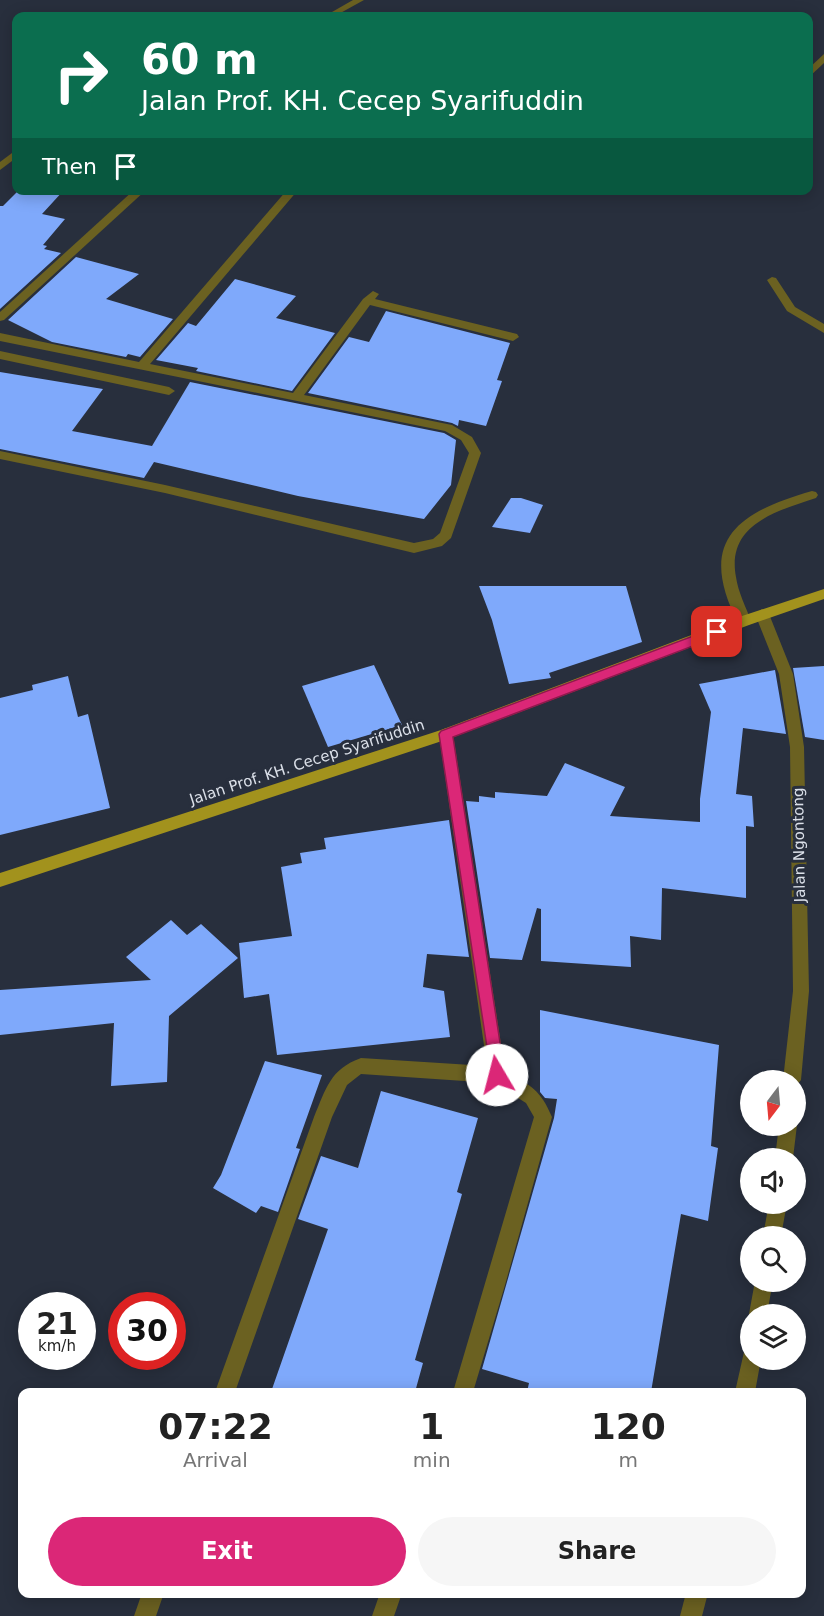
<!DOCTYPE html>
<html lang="en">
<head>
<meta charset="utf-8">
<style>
  body { margin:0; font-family:"DejaVu Sans",sans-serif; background:#f6f6f6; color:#222; height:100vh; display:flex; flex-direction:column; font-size:22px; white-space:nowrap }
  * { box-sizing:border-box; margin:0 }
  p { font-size:20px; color:#767676 }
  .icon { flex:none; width:33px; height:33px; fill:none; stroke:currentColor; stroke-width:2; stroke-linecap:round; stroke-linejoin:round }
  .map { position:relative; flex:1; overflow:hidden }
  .panel { position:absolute; left:18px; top:1388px; width:788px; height:210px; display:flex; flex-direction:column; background:#fff; border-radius:12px; box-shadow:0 3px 15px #0003 }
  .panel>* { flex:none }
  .hud { position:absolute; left:12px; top:12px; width:801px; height:183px; border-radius:12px; box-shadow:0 3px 15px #0003; background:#0b6e4f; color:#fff; overflow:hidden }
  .needle { width:39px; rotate:196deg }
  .controls { position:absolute; left:740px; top:1070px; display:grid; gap:12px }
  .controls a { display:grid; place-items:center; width:66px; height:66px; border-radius:50%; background:#fff; box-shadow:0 3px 15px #0003; font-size:30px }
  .speed { position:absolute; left:18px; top:1292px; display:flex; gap:12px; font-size:30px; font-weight:700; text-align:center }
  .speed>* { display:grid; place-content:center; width:78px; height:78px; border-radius:50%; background:#fff; box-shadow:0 3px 15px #0003; line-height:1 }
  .speed small { font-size:15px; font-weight:400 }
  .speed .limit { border:9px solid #d22; background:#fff; color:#111 }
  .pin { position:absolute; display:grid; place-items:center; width:51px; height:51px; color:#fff; margin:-26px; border-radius:12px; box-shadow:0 3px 9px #0006 }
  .me { position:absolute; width:66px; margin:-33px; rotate:352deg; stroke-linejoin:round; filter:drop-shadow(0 0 4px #0008) }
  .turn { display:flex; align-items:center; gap:21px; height:126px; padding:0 30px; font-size:27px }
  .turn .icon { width:78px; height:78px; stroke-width:2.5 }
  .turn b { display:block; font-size:42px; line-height:51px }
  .then { display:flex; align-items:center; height:57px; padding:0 30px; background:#0003; gap:12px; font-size:22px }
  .eta { display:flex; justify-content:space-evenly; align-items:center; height:102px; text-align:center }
  .eta b { font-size:36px; font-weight:700; line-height:42px }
  .action { display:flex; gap:12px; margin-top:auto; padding:12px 30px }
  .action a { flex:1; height:69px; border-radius:36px; background:#db2777; color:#fff; font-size:24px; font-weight:700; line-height:69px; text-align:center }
  .action a+a { background:#f6f6f6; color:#222 }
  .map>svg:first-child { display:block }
  .building { fill:#7fa9fb }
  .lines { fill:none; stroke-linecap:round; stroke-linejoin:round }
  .minor { fill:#6b6121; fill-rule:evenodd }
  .major { fill:#a2921d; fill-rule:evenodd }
  .route { fill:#db2777; stroke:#8e194d; stroke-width:1.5 }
  .labels { text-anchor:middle; stroke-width:6; stroke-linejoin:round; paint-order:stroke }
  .street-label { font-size:15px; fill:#dbe0e9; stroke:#282f3d }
</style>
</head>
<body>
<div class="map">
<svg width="824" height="1616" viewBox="0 0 824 1616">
  <rect width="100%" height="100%" fill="#282f3d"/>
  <g class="building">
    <path d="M19,190h45l-22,24 23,5 -22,26 4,1 -3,3 17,4 -61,56v-103h3z"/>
    <path d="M76,257l63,17 -33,25 67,20 -33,38 -12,-3 -2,3 -74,-15 -44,-22z"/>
    <path d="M235,279l61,17 -20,22 59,15 -43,58 -96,-20 2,-3 -42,-8 32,-37 8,3z"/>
    <path d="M386,311l124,32 -13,37 5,1 -16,45 -27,-6 -1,6 -6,-3 -144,-30 41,-56 20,5z"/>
    <path d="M0,372l103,17 -31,42 80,15 38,-64 254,51 12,7 -5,45 -27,34 -126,-23 -144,-34 -10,16 -144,-29z"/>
    <path d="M511,498h10l22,7 -13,28 -38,-6z"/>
    <path d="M479,586h147l16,56 -93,31 2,5 -42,6 -17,-64z"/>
    <path d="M374,665l28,60 -74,22 -26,-61z"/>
    <path d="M824,666v74l-19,-3 -12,-69z"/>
    <path d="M775,670l11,64 -43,-6 -7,66 16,2 2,31 -8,-1v72l-84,-10 -1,52 -31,-4 1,31 -90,-6v-52l-4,-1 -15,52 -32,-2 -24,-157 13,1v-6l16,2v-6l52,4 18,-33 60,24 -15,29 90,6v-23l11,-87 -12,-28z"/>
    <path d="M68,676l10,41 10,-3 22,94 -110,27v-137l33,-8 -1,-5z"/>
    <path d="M449,820l20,137 -42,-3 -4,33 21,4 6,46 -173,18 -8,-61 -25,4 -5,-55 53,-7 -11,-69 21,-4 -2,-10 26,-4 -2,-11z"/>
    <path d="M171,920l16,15 14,-11 37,34 -69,58 -2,66 -56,4 3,-63 -114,12v-45l151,-10 -25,-23z"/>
    <path d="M540,1010l179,35 -8,101 7,2 -10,73 -27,-7 -30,178h-124l2,-9 -47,-14 72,-251 3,-19 -12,-1 -5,-6z"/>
    <path d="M265,1061l57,14 -26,73 4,1 -22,63 -17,-6 -5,7 -43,-25 8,-13z"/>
    <path d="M381,1091l97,27 -21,74 5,2 -47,166 8,3 -8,29h-144l57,-163 -30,-10 23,-63 37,12z"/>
  </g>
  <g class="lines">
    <g class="minor">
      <path d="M353,0h11l-29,16h-10z"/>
      <path d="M824,54v9l-16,15v-9z"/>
      <path d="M16,150v8l-16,12v-8z"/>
      <path d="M134,190h12l-142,130 -4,1v-9z"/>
      <path d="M287,190h11l-148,174 143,29 70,-94 10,-8 6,3 -4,5 142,35 2,3 -6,4 -143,-36 -66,90 148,30 20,12 9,16 -30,85 -9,8 -28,7 -249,-60 -165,-34v-8l165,34 249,58 19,-4 7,-6 29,-80 -8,-13 -16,-9 -445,-90v-8l139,29z"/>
      <path d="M772,277l4,1 19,29 29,17v9l-37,-22 -20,-31z"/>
      <path d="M0,351l169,36 6,4 -6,4 -169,-36z"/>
      <path d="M812,491l4,1 2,3 -2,3c-39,13 -90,26 -80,79 2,15 10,30 15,44l-2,4h-10c-43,-83 -4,-112 73,-134z"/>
      <path d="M762,609l7,5 24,60 11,73 5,244 -8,89 -6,7v-7h-12l10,-89 -3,-244 -11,-73 -24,-60z"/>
      <path d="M446,728l5,2 2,4 52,336c25,16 35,18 47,47l-47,168 -32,107h-20l81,-275 -8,-14 -32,-20 -133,-9 -14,11 -15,32 -97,275h-20l99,-275c12,-28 16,-48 47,-59l126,8 -48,-332 2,-4z"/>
      <path d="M795,1121l2,4 -4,33h-18l4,-33h16z"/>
      <path d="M769,1203h18l-6,33h-18z"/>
      <path d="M755,1281h18l-6,33h-17v4l-1,-4z"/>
      <path d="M750,1350v9h11l-6,33h-20l9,-40z"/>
      <path d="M142,1593h22l-8,23h-22z"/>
      <path d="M380,1593h22l-8,23h-22z"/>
      <path d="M686,1593h22l-6,23h-22z"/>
    </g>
    <path class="major" d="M824,589v10l-75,26 -298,113 -451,149v-14l441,-143 298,-113z"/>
  </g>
  <path class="route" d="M717,627l5,1 1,4 -1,3 -269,102 52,338 -2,5 -6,3 -5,-3 -53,-346 2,-3z"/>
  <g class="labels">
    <g class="street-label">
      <text transform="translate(307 762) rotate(-18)" y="5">Jalan Prof. KH. Cecep Syarifuddin</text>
      <text transform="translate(799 845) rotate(-91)" y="5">Jalan Ngontong</text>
    </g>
  </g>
</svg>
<div class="controls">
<a><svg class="needle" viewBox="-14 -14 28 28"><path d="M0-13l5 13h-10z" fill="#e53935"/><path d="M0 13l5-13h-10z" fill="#767676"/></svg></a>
<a><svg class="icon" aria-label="sound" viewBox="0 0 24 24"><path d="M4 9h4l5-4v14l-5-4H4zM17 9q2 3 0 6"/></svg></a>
<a><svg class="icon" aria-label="search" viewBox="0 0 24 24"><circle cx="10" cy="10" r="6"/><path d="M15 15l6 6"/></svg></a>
<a><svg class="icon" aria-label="layers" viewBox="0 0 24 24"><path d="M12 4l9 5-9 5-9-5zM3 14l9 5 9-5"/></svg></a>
</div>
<div class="speed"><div>21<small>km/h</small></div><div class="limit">30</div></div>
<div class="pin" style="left:717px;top:632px;background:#d93025"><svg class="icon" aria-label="arrive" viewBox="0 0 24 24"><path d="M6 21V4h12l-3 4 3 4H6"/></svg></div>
<svg class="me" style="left:497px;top:1075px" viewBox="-20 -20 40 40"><circle r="19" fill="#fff"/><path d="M0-13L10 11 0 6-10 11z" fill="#db2777"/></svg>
<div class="hud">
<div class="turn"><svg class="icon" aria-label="right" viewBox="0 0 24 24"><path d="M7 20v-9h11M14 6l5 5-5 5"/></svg><div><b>60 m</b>Jalan Prof. KH. Cecep Syarifuddin</div></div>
<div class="then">Then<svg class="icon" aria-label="arrive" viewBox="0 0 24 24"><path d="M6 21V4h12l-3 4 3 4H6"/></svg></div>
</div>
<section class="panel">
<div class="eta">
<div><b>07:22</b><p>Arrival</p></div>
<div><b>1</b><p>min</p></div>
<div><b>120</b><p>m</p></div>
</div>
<div class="action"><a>Exit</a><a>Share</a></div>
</section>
</div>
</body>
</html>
